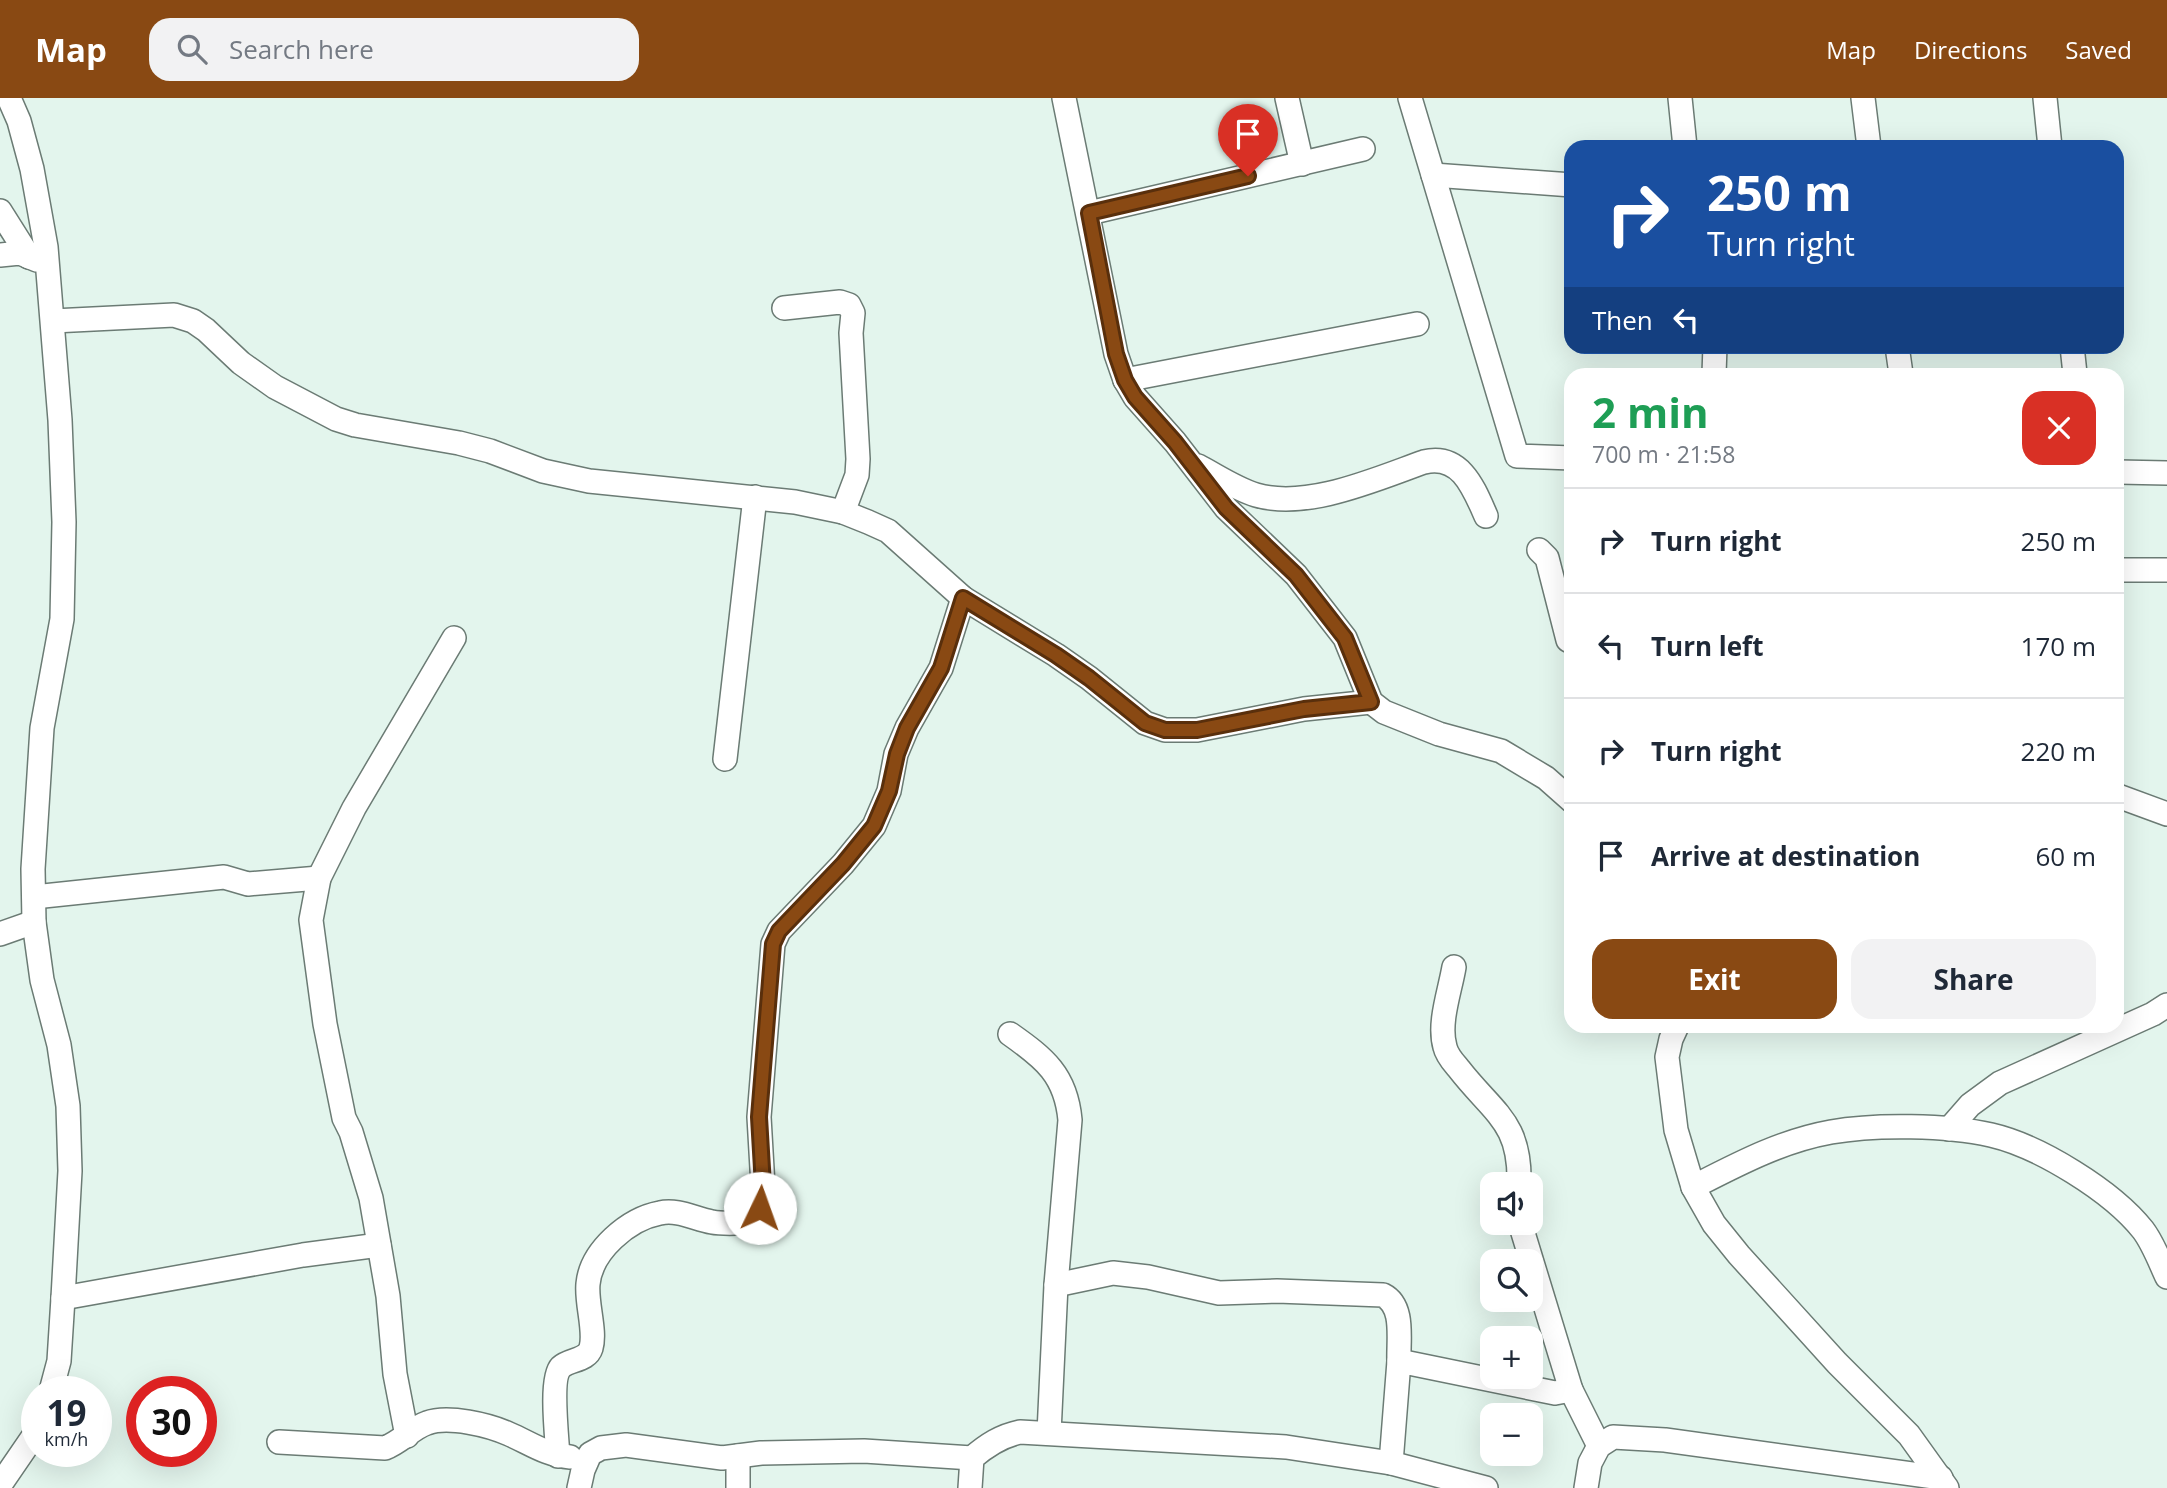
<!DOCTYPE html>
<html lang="en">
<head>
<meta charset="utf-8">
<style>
  body { margin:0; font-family:"Open Sans",sans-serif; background:#f2f2f3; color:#1f2937; height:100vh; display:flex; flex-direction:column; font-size:26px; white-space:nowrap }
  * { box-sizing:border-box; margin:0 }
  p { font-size:23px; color:#747a83 }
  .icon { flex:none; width:38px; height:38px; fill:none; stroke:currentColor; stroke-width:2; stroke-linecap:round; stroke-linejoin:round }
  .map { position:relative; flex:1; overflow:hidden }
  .side { position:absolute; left:1564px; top:270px; width:560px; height:665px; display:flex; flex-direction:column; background:#fff; border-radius:21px; box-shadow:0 7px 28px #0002 }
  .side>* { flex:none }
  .banner { position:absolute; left:1564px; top:42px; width:560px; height:214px; border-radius:21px; box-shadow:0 7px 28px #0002; background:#1a4fa0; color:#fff; overflow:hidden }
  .buttons { position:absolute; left:1480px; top:1074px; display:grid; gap:14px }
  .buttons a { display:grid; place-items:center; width:63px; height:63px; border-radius:14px; background:#fff; box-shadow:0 7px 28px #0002; font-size:35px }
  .speed { position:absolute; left:21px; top:1278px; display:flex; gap:14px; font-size:35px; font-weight:700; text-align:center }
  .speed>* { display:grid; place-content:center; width:91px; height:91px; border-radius:50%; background:#fff; box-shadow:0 7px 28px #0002; line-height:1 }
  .speed small { font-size:18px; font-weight:400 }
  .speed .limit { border:10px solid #d22; background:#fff; color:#111 }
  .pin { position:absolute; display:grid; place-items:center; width:60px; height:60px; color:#fff; margin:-72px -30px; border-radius:50% 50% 50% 0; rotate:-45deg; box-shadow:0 0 7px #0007 }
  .pin .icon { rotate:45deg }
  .me { position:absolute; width:77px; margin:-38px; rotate:3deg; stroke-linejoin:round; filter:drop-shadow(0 0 5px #0008) }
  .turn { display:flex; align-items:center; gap:24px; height:147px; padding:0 28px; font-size:32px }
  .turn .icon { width:91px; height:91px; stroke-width:2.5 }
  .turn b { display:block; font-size:49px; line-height:60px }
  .then { display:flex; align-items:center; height:66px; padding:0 28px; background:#0003; gap:14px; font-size:26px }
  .round { display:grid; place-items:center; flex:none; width:74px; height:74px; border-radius:21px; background:#f2f2f3 }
  .headline { display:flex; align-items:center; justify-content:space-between; height:119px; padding:0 28px }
  h1 { font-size:42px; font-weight:700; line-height:52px; color:#1e9e55 }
  .cta { display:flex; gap:14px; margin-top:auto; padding:14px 28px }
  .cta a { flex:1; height:80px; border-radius:21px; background:#894913; color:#fff; font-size:28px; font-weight:700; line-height:80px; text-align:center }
  .cta a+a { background:#f2f2f3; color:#1f2937 }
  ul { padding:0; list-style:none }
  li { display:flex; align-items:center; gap:21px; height:105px; padding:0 28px; border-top:2px solid #e0e1e3 }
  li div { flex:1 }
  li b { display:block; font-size:26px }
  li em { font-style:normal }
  header { display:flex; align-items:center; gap:42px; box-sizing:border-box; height:98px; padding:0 35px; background:#894913; color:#fff }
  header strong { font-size:33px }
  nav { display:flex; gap:38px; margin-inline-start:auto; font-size:24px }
  .search { width:490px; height:63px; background:#f2f2f3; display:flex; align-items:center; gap:18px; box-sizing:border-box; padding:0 24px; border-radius:21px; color:#747a83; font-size:26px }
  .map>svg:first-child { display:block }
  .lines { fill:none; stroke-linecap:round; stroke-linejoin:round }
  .minor-casing { stroke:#6b7b74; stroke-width:26 }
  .minor { stroke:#fff; stroke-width:23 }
  .route-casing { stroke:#592f0c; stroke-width:18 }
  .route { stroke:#894913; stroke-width:12 }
</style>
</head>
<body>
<header>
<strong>Map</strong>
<div class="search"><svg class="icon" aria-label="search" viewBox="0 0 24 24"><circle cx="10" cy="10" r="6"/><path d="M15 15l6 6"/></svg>Search here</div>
<nav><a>Map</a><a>Directions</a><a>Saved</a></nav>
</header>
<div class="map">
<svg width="2167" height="1390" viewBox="0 0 2167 1390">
  <rect width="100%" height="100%" fill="#e3f5ed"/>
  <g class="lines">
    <defs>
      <g id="minor">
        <path d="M9,0l10,23 13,48 14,78 14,173 4,102 -2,97 -20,109 -9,141 1,53 8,58 17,65 9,61 2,65 -7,127 -4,63 -8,30"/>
        <path d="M1064,0l52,256 9,26 10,17 40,45 51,66 70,67 49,63 26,64 13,10 55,22 62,17 45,27 26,23"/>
        <path d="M1287,0l15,66"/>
        <path d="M1410,0l107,358 55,2"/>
        <path d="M1680,0l5,49"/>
        <path d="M1863,0l6,49"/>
        <path d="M2045,0l5,49"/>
        <path d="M1433,77l139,10"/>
        <path d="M0,113l29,46"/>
        <path d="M1089,115l274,-64"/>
        <path d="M0,157l20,-2 17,7"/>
        <path d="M784,210l56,-6 9,3 4,8 -2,20 7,126 -1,16 -14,37"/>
        <path d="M53,223l121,-6 19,6 13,9 35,33 34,24 61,32 19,6 104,18 31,8 53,20 46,10 206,21 48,10 25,10 20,9 75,67 93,57 33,23 56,45 20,7h32l107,-21 67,-7"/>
        <path d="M1897,248l4,28"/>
        <path d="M2072,248l3,28"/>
        <path d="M1714,276l1,-28"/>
        <path d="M1125,282l292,-56"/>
        <path d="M1198,368c19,10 38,23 58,29 51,15 120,-16 168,-33 37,-9 50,27 62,54"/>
        <path d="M2118,374l49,1"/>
        <path d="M1539,452l8,8 21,82 4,2"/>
        <path d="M2118,472h49"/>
        <path d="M725,661l30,-262"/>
        <path d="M2118,698l49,18"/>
        <path d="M34,799l190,-20 24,7 71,-6"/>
        <path d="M0,836l34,-12"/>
        <path d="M1454,869c-4,24 -16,56 -9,80 2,9 9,16 14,22 35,45 62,53 60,116"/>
        <path d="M1677,928l-6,13 -4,18 9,73 17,57 21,37 25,31 98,108 72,72 38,53"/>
        <path d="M1010,936c34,24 56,41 60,86l-14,165"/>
        <path d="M1949,1031l21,-24 30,-22 153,-69 14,-9"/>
        <path d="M1693,1089c45,-23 88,-46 138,-55 44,-8 116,-7 160,3 48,11 121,56 152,95 10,13 17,32 24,47"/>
        <path d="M1520,1125l51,167 28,56"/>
        <path d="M63,1200l240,-43 76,-10"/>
        <path d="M1049,1335l7,-148 57,-12 35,4 71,16 58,-2 106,4c22,11 15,45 16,66"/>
        <path d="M407,1338l-12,-62 -7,-78 -17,-98 -20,-66 -7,-14 -19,-94 -14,-104 8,-42 35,-70 100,-170"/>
        <path d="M279,1344l106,6c16,-6 27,-20 42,-25 21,-8 62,2 82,11 21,9 37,21 61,23"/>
        <path d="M558,1358c-1,-17 -8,-78 3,-89 9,-8 26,-6 30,-19 5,-17 -5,-45 -3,-64 3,-33 40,-65 72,-71 18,-4 35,6 52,9 10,2 21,1 32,1l15,-15 4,-22 -4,-69 14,-173 6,-13 64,-67 31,-38 15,-35 7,-37 11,-26 34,-60 22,-70"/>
        <path d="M738,1358v32"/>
        <path d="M1391,1365l8,-102 156,32 16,-3"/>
        <path d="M0,1387l37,-54"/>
        <path d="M579,1390l4,-18 7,-16 11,-6 25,-3 96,13 39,-5 103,-2 108,7"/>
        <path d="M970,1390l2,-30c15,-13 29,-22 48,-26l266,15 105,16 95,25"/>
        <path d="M1586,1390l4,-25 9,-17 14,-9 52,3 276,38"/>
      </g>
    </defs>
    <use href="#minor" class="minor-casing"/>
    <use href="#minor" class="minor"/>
  </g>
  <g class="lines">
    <defs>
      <path id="route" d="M760,1110l3,-22 -4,-69 14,-173 6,-13 64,-67 31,-38 15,-35 8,-37 10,-26 34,-60 22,-70 93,57 33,23 56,45 20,7h32l107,-21 67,-7 -26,-64 -49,-63 -70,-67 -51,-66 -40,-45 -10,-17 -9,-26 -27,-141 159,-37"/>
    </defs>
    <use href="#route" class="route-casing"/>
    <use href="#route" class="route"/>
  </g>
</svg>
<div class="buttons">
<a><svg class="icon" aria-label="sound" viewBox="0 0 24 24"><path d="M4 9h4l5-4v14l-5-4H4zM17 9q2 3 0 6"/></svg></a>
<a><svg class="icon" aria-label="search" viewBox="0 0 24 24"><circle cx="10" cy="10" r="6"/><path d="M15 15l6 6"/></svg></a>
<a>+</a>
<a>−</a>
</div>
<div class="speed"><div>19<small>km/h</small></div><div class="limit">30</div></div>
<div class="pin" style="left:1248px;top:78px;background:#d93025"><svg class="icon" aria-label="arrive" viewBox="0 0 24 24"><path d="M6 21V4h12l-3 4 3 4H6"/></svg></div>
<svg class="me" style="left:760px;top:1110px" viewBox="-20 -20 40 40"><circle r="19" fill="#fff"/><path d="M0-13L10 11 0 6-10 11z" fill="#894913"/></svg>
<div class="banner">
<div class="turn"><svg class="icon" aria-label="right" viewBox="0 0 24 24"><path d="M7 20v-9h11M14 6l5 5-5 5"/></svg><div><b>250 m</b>Turn right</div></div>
<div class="then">Then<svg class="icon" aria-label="left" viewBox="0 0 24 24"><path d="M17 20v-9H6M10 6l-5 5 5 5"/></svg></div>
</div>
<section class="side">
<div class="headline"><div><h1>2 min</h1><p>700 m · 21:58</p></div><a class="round" style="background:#d93025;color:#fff"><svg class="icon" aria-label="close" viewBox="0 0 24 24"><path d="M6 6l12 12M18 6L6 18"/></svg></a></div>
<ul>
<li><svg class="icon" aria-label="right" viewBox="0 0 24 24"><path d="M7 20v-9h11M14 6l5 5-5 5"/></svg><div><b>Turn right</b></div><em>250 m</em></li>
<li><svg class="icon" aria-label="left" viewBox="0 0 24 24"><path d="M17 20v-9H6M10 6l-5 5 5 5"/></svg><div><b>Turn left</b></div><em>170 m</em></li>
<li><svg class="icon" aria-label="right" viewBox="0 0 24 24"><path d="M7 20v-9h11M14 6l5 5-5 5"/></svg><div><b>Turn right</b></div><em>220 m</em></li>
<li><svg class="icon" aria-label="arrive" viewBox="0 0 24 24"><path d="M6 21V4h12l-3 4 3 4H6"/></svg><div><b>Arrive at destination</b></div><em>60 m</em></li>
</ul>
<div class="cta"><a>Exit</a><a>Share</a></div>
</section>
</div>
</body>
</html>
